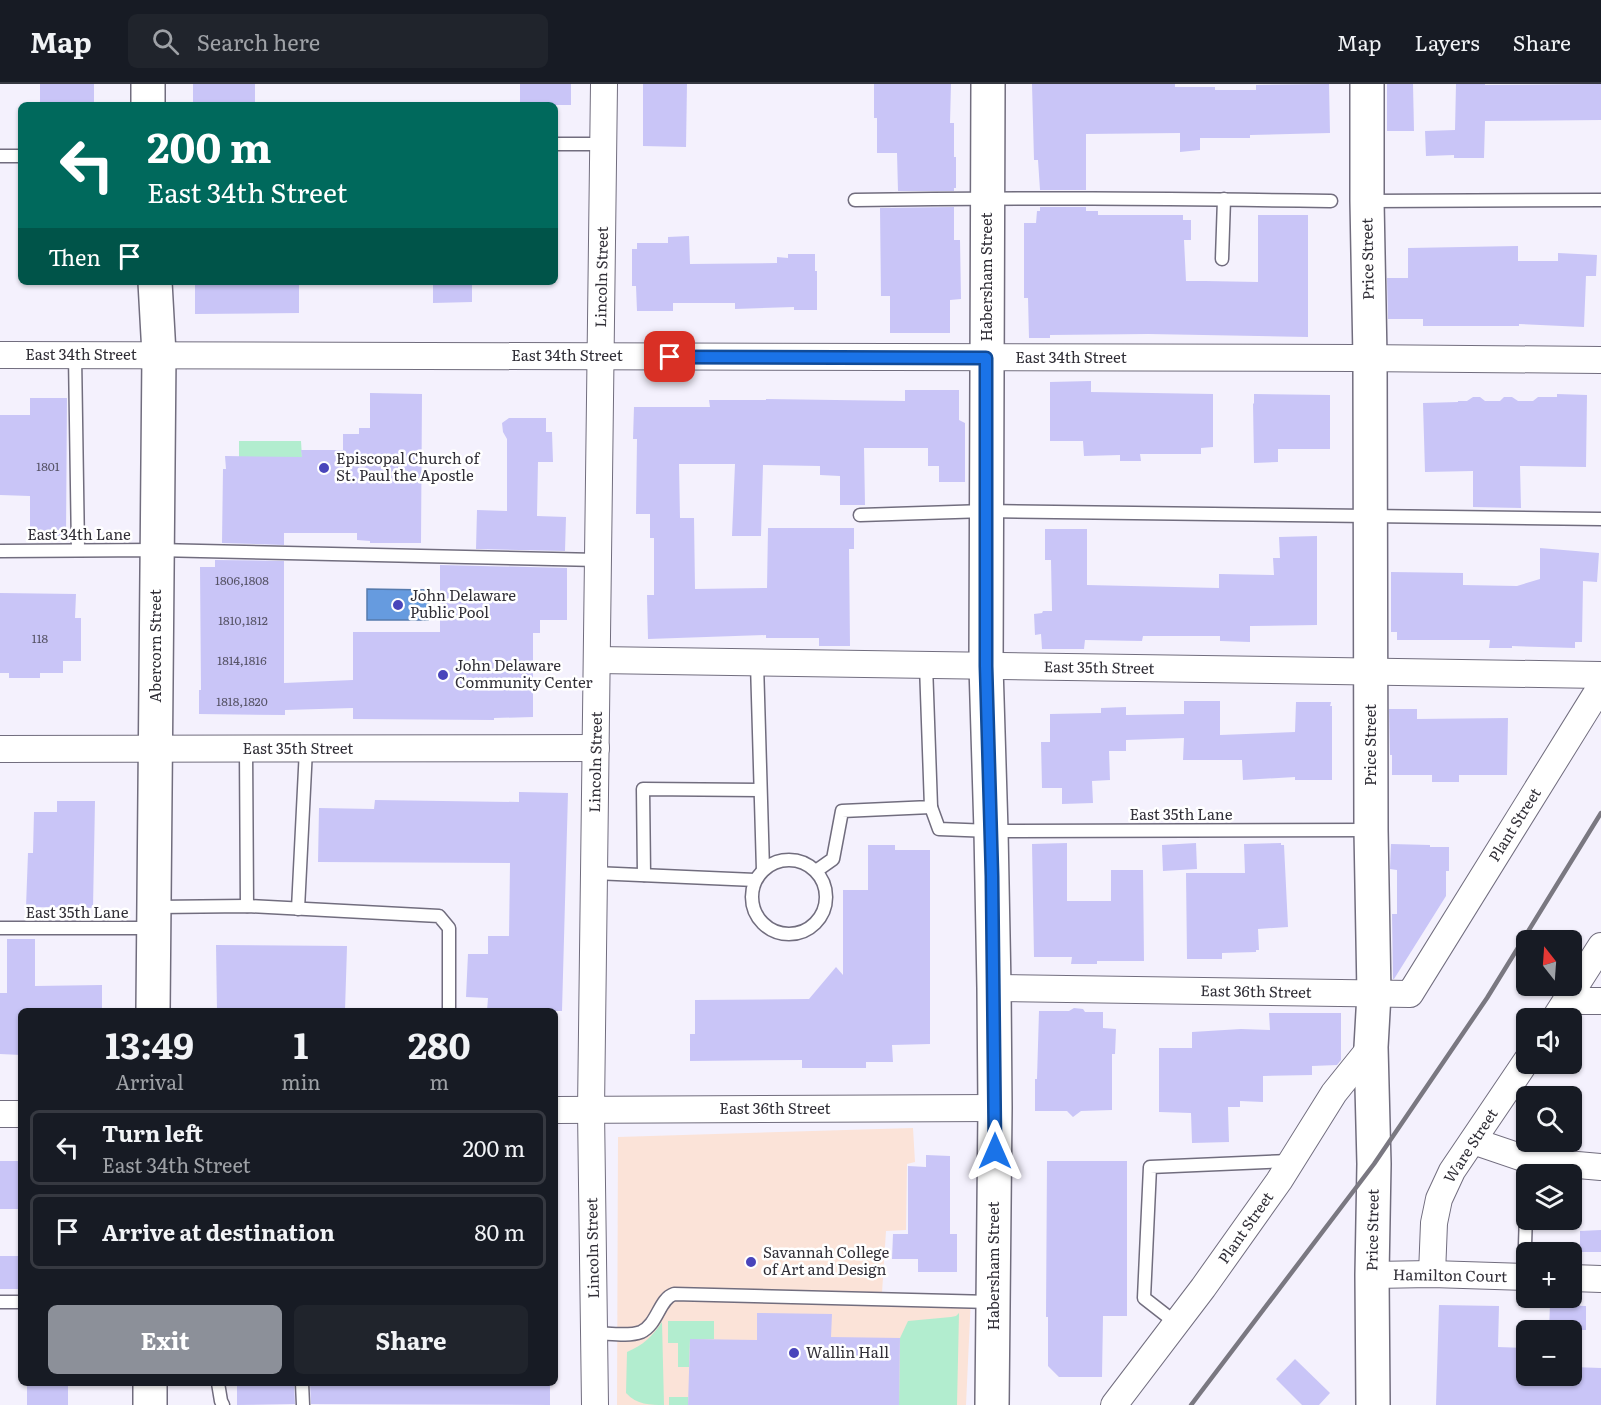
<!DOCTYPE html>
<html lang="en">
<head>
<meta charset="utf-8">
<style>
  body { margin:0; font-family:Literata,serif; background:#20242c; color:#f1f3f6; height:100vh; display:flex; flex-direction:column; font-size:22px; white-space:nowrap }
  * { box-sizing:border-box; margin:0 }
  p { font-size:20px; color:#9ea1a6 }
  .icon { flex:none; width:33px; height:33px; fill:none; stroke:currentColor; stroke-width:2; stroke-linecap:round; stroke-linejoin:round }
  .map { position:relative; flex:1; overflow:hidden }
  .drawer { position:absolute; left:18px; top:924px; width:540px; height:378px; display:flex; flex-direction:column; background:#171b24; border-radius:9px; box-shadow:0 2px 4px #0004 }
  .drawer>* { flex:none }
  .guide { position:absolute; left:18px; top:18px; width:540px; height:183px; border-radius:9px; box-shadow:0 2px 4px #0004; background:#00695c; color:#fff; overflow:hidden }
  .needle { width:39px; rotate:343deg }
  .fabs { position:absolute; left:1516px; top:846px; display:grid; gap:12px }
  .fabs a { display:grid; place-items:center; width:66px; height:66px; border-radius:9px; background:#171b24; box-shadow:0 2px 4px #0004; font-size:30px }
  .pin { position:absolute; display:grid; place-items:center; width:51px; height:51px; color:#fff; margin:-26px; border-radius:12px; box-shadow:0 3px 9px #0006 }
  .me { position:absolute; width:66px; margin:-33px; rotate:0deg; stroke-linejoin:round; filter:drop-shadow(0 0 4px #0008) }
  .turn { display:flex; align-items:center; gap:21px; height:126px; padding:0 30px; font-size:27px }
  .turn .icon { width:78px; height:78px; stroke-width:2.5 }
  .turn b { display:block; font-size:42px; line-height:51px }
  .then { display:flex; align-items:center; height:57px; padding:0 30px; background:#0003; gap:12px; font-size:22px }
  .eta { display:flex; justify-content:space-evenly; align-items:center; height:102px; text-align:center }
  .eta b { font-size:36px; font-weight:700; line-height:42px }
  .primary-button { display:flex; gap:12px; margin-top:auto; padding:12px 30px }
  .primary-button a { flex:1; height:69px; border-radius:9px; background:#8c9099; color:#fff; font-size:24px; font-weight:700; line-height:69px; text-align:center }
  .primary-button a+a { background:#20242c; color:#f1f3f6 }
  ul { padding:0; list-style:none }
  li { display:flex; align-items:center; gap:18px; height:75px; margin:0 12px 9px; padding:0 18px; border:3px solid #363941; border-radius:9px }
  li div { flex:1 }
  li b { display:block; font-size:22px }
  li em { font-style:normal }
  header { display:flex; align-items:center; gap:36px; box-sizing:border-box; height:84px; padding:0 30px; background:#171b24; border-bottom:2px solid #363941 }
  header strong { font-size:28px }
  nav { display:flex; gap:33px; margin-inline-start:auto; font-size:21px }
  .search { width:420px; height:54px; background:#20242c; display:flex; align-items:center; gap:15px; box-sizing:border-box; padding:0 21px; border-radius:9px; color:#9ea1a6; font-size:22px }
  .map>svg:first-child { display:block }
  .education { fill:#fbe3d8 }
  .green { fill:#b2edcf }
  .water { fill:#669bdf; stroke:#567bad; stroke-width:1.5 }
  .building { fill:#c9c5f7 }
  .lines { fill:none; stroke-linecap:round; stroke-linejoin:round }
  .lane-casing { stroke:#716d7e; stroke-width:15 }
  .street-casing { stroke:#716d7e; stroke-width:28 }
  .secondary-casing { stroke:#716d7e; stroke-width:36 }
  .lane { stroke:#fff; stroke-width:12 }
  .street { stroke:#fff; stroke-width:26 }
  .secondary { stroke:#fff; stroke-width:33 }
  .rail { stroke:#7a7881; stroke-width:4.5 }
  .route-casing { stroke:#114b97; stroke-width:15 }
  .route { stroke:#1a73e8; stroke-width:10 }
  .poi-dot { fill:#4945bb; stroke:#fff; stroke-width:2 }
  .labels { text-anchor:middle; stroke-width:5; stroke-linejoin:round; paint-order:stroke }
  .number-label { font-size:12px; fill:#575467 }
  .street-label { font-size:15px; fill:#312f37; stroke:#fff }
  .poi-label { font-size:15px; fill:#312f37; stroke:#fff; text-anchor:start }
</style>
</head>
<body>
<header>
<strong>Map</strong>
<div class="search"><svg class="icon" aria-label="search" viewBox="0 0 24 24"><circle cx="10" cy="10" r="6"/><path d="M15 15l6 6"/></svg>Search here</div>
<nav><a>Map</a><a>Layers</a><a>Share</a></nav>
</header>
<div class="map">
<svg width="1601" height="1321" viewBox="0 0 1601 1321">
  <rect width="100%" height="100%" fill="#f4f1fd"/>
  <path class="education" d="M913,1044l2,34 -8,2 -1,66 -20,1 -4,62 89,3 -5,109h-349l1,-268z"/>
  <g class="green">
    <path d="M239,357h62l1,16 -63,11z"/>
    <path d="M959,1229l-2,92h-58l1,-67 8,-17 43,-4 5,-1z"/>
    <path d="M668,1237h46v18l-24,1 -1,27h-11v-24h-10z"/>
    <path d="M662,1238l2,83c-14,0 -27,0 -38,-12l1,-41c16,-7 25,-15 35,-30z"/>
    <rect x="669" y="1313" width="19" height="8"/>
  </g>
  <path class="water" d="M367,505l62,1 -1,30h-61z"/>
  <g class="building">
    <rect x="40" y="0" width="54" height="21"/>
    <rect x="193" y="0" width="62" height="21"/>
    <rect x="520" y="0" width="51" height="21"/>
    <path d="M643,0h44l-1,63 -43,-1z"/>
    <path d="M874,0h77l-1,39h4v34h2v31h-2v3h-56l-1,-38h-20v-35h-3z"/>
    <path d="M1032,0h143v3h40v3h41v-5l73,-1 1,49 -80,2v3h-50v12l-20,2v-19l-94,1v56h-46l-2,-30h-4z"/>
    <path d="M1387,0h26l1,47h-27z"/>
    <path d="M1456,0h29v1l116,-1v36l-116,1 -1,37h-30v-3l-28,1 -1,-25 30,-1z"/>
    <path d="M954,123v33h6l1,59 -11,1v33h-60v-37h-9l-1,-88z"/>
    <path d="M1040,123h46v4h12v4h85v5h8v20h-7l2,41h19l53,1v-67h50v122l-160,-3 -98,1v3h-21l-1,-40h-4v-75h12l1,-12h3z"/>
    <path d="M689,152l1,28 87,-1v-6l11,1v-4h27v17h2v39h-23v-3l-59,2v-6h-62v8h-36l-1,-25h-4v-37h5v-6h31v-6z"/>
    <path d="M1518,162v15h40v-8l39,2 -1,21h-10l-2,51 -65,-3v2h-96v-7h-35l-1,-41h21v-30z"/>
    <path d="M195,198h104v31l-104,1z"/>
    <path d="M433,198h39v20l-39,1z"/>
    <path d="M1091,297v11l122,2v53l-12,1v6h-61l1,7h-21v-6l-36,1 -1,-15h-33v-59z"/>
    <path d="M905,306h54v30l6,3v59h-26v-16h-11v-18h-64l1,57h-25v-29l-20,-1v-9l-57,-1 -2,71h-29l3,-72h-56l1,54h14l1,71 72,-1 1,-60h86v21h-5l1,97h-31v-8h-53v-3l-118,4 -1,-44h7v-57h-4v-24h-14l1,-75h-4l1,-32h76l-1,-7h57v-1l139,2z"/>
    <path d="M370,309l52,1 -1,149h-51v-2l-13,-1v-7h-73v12l-62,-2 1,-74h3l-1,-13 77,1 -1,-7h42v-16h16v-6h11z"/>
    <path d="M1254,310l76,1v54h-52v13l-24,1 -1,-60 1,1z"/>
    <path d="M1557,310l30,1 -1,72 -66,-1 1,42 -48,-1v-36l-48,1 -2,-69 35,-1v-1h9l6,-4h7l5,4h15l4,-4h8l6,4h15l5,-4h19z"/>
    <path d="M30,314h37l-1,138h-36v-40l-30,-1v-80h30z"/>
    <path d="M509,334h37v14h6l1,30h-15l-1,54 29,1 -1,34 -89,-2 1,-39 30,1v-72l-4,-7 -1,-9z"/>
    <path d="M1045,445h42v56l132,3v-14l55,1 -1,-17h7l-1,-21 38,-1v89l-67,1v16l-30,-1v-5h-77l-1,5 -57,-1 -1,9h-42l-1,-15 -6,1 -1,-21 8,-1 1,-2h9l-1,-51h-6z"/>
    <path d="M1540,464l59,5 -2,29 -14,-1 -1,61h-7v6l-63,-2v2h-23l1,-8h-93v-8h-6v-60l72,1v12l54,1 23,-7z"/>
    <path d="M215,476l69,1v122l69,-3v-48h87v-67l127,3v52h-27v13h-7v84l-39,1v2l-141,-1v-11l-68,2v5l-86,-1v-24h2l-1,-123h15z"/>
    <path d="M0,509l76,1 -1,24h6v43h-18v12h-23v5h-31v-5h-9z"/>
    <path d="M1184,617h36v34l75,-3 1,-30h35l-1,4h2v74h-37v-3l-52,3 -1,-20h-59l1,-22 -58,2v11h-17l1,29 -18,1 1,22 -31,1v-16h-20l-1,-46h9v-28l51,-1v-5l25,-1v8l58,-1z"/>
    <path d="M1389,625h28v10l91,-1 -1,57h-48v7h-27v-7h-40v-20h-2z"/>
    <path d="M519,708l49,1 -6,218h-75l1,-13 -22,-1 2,-43h20v-18h21l1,-73 -192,-1 1,-54 55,1 1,-9 144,2z"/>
    <path d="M57,717h38l-2,107 -67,-1 2,-54h5l1,-41h23z"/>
    <path d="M1067,759v58h44v-31h32l1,91h-47v3h-26l1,-7h-38l-2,-113z"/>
    <path d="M1196,759l1,26 -34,2 -1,-26z"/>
    <path d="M1281,759v2h3l4,82 -30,2 1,21h-3v2l-34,1v6h-35l-1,-86h59l-1,-29z"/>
    <path d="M1391,760l39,1v2h19v24h-3v25l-52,83h-1l-1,-65h5v-44l-7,-1z"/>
    <path d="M868,761h27v5h35v194l-38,1 1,17h-27v6h-64v-8l-112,1v-27h5v-34l114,-1 27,-32 7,8v-85h25z"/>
    <path d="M7,855h28v47l67,-1v26h-81v44l-21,-1v-61h7z"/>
    <path d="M216,861l131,1 -2,65h-128z"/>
    <path d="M1074,924l9,1 2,3h18v16l13,1 -1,25h-3v56l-31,1 -8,6 -6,-6h-32v-32h2l2,-68h30z"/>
    <path d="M1269,929h72v47l-4,5 -25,1v9l-49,1v26l-23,-1v6h-12l1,35 -37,1 -1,-30 -32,-1v-64h33v-16l49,-3 29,1z"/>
    <path d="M926,1071l24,1v78h7v38h-39v-13h-26l1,-25h15v-68l18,1z"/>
    <rect x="0" y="1077" width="21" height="48"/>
    <path d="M1047,1077h80v155h-24l-1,61h-43l-11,-11v-49h-2z"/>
    <path d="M1601,1146v22h-21v-21z"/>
    <rect x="0" y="1172" width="21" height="33"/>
    <path d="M1439,1221l60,1 -1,41 29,1v28h45v-9l29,1v37h-165z"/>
    <path d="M1550,1221l36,1v24h-37z"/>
    <path d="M757,1229l75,1 -1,23 69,1 -1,67h-211l2,-66 67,1z"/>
    <path d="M1295,1275l35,34 -11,12h-17l-26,-26z"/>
    <rect x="27" y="1299" width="41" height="22"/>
    <path d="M237,1299h57l1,21 -58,1z"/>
    <path d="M310,1299h240v22l-239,-1z"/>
  </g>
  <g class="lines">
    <defs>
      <g id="lane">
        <path d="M555,60h49"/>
        <path d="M0,72h21"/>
        <path d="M855,116c159,-3 317,-1 476,1"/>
        <path d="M1368,117l233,-1"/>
        <path d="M1222,175l2,-60"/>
        <path d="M75,271l3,195"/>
        <path d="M860,431l126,-4 615,8"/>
        <path d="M0,467l157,-1 441,10"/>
        <path d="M757,579l6,207"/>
        <path d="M246,665l1,157"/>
        <path d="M931,723l8,22 52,2 379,-1"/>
        <circle cx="789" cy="813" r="37"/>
        <path d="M816,787l17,-12 9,-48 89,-4 -5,-142"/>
        <path d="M594,789l161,7"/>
        <path d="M644,791l-1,-86 117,1"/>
        <path d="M156,823l91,-1 192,10 10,12v83"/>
        <path d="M298,825l8,-160"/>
        <path d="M0,844h152"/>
        <path d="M1524,1193l3,-95"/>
        <path d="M0,1218h21"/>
        <path d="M1176,1239l-32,-25 6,-131 140,-6"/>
        <path d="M594,1249c14,0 34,4 47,-1 17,-8 18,-33 33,-38l317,8"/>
        <path d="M218,1299l3,18 2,4"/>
        <path d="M302,1299l1,22"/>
      </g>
      <g id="street">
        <path d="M0,271l1356,3 245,2"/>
        <path d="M597,576l1004,15"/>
        <path d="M0,665l596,-1"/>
        <path d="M994,904l416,6 191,-308"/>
        <path d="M1567,917h34"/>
        <path d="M1555,934l46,-72"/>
        <path d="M555,1026l440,-2"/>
        <path d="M0,1030h21"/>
        <path d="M1473,1057l59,20 69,6"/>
        <path d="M1432,1190l2,-51 5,-24 13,-28 75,-111"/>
        <path d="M1372,1191l60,-1 95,3"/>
        <path d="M1572,1194l29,1"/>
        <path d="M595,1321l-4,-295 13,-1026"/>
        <path d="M1114,1321l89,-117 76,-107 55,-88 37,-46"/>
      </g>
      <g id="secondary">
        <path d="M148,0v21"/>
        <path d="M988,0l-2,582 5,165 3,157 1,120 -3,297"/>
        <path d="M1367,0v117l3,157 1,472 3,164 -3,53 3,117 -2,111 1,130"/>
        <path d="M153,927l6,-657 -4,-72"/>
        <path d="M150,1321v-22"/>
      </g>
    </defs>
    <use href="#lane" class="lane-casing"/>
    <use href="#street" class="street-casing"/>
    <use href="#secondary" class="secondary-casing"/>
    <use href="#lane" class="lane"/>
    <use href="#street" class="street"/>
    <use href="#secondary" class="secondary"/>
    <path class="rail" d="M1191,1321l183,-241 113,-166 114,-185"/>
  </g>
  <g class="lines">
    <defs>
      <path id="route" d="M670,273l316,1v308l6,210 3,275"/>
    </defs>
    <use href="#route" class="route-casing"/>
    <use href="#route" class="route"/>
  </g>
  <g class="poi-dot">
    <circle cx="324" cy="384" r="6"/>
    <circle cx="398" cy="521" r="6"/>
    <circle cx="443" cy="591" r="6"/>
    <circle cx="751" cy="1178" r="6"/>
    <circle cx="794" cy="1269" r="6"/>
  </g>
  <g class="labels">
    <g class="number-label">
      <text x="48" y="387">1801</text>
      <text x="242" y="501">1806,1808</text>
      <text x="243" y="541">1810,1812</text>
      <text x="40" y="559">118</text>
      <text x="242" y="581">1814,1816</text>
      <text x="242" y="622">1818,1820</text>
    </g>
    <g class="street-label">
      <text transform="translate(1368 175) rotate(-91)" y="5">Price Street</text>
      <text transform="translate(602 193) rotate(-89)" y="5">Lincoln Street</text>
      <text transform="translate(987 193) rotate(-90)" y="5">Habersham Street</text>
      <text x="81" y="276">East 34th Street</text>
      <text x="567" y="277">East 34th Street</text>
      <text x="1071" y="279">East 34th Street</text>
      <text x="79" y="456">East 34th Lane</text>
      <text transform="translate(156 562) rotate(-90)" y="5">Abercorn Street</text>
      <text transform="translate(1099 584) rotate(1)" y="5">East 35th Street</text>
      <text transform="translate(1371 661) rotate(-90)" y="5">Price Street</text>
      <text x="298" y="670">East 35th Street</text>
      <text transform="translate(596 678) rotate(-89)" y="5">Lincoln Street</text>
      <text x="1181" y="736">East 35th Lane</text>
      <text transform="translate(1515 741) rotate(-58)" y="5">Plant Street</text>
      <text x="77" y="834">East 35th Lane</text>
      <text transform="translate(1256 908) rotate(1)" y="5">East 36th Street</text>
      <text x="775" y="1030">East 36th Street</text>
      <text transform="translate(1471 1062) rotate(-57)" y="5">Ware Street</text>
      <text transform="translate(1246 1144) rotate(-55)" y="5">Plant Street</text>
      <text transform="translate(1373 1146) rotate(-89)" y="5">Price Street</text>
      <text transform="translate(593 1164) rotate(-91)" y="5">Lincoln Street</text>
      <text transform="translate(994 1182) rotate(-90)" y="5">Habersham Street</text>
      <text transform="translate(1450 1192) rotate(1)" y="5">Hamilton Court</text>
    </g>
    <g class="poi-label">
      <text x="336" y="380">Episcopal Church of<tspan x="336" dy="17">St. Paul the Apostle</tspan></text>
      <text x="410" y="517">John Delaware<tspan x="410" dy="17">Public Pool</tspan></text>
      <text x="455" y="587">John Delaware<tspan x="455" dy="17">Community Center</tspan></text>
      <text x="763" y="1174">Savannah College<tspan x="763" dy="17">of Art and Design</tspan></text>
      <text x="806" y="1274">Wallin Hall</text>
    </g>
  </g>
</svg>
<div class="fabs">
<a><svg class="needle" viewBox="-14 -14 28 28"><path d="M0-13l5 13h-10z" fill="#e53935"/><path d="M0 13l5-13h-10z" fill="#9ea1a6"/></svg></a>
<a><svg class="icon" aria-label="sound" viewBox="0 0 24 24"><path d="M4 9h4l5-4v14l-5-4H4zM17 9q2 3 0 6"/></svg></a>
<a><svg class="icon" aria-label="search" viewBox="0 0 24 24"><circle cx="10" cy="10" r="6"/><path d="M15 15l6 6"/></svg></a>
<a><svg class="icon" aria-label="layers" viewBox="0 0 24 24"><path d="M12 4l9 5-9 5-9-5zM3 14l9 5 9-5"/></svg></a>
<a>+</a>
<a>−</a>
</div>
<div class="pin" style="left:670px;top:273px;background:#d93025"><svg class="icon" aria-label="arrive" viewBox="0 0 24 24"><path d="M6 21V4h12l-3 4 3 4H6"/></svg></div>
<svg class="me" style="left:995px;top:1067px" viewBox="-20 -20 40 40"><path d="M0-17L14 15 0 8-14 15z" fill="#1a73e8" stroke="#fff" stroke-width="4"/></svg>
<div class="guide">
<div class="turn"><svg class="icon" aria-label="left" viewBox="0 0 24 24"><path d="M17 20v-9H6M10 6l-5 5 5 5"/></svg><div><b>200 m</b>East 34th Street</div></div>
<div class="then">Then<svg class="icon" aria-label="arrive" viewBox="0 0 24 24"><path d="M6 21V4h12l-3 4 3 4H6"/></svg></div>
</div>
<section class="drawer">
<div class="eta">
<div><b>13:49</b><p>Arrival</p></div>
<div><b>1</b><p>min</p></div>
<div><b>280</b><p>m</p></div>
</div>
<ul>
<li><svg class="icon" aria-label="left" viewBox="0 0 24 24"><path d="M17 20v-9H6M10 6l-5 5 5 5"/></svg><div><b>Turn left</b><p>East 34th Street</p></div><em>200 m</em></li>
<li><svg class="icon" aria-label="arrive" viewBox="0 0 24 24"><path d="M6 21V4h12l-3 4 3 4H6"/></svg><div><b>Arrive at destination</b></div><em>80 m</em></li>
</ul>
<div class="primary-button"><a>Exit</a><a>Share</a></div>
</section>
</div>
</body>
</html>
